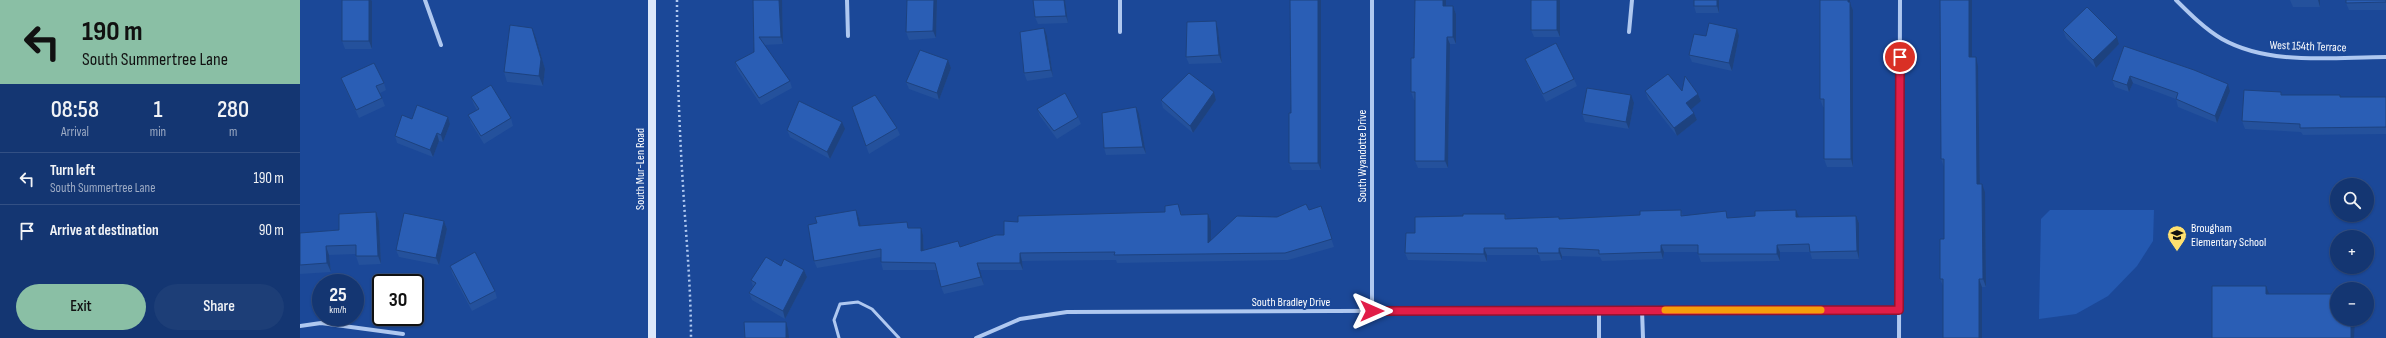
<!DOCTYPE html>
<html lang="en">
<head>
<meta charset="utf-8">
<style>
  body { margin:0; font-family:"Sofia Sans Condensed",sans-serif; background:#1d3e77; color:#f1f3f6; height:100vh; display:flex; flex-direction:column; font-size:15px; white-space:nowrap }
  * { box-sizing:border-box; margin:0 }
  p { font-size:13px; color:#9dabc4 }
  .icon { flex:none; width:22px; height:22px; fill:none; stroke:currentColor; stroke-width:2; stroke-linecap:round; stroke-linejoin:round }
  .map { position:relative; flex:1; overflow:hidden }
  .side { display:flex; flex-direction:column; background:#143672; width:300px }
  .side>* { flex:none }
  .top-card { background:#8abfa5; color:#111; overflow:hidden }
  .fabs { position:absolute; left:2030px; top:178px; display:grid; gap:8px }
  .fabs a { display:grid; place-items:center; width:44px; height:44px; border-radius:50%; background:#143672; box-shadow:0 1px 3px #0004,0 0 0 1px #335084; font-size:20px }
  .speed { position:absolute; left:12px; top:274px; display:flex; gap:8px; font-size:20px; font-weight:700; text-align:center }
  .speed>* { display:grid; place-content:center; width:52px; height:52px; border-radius:50%; background:#143672; box-shadow:0 1px 3px #0004,0 0 0 1px #335084; line-height:1 }
  .speed small { font-size:10px; font-weight:400 }
  .speed .limit { border:2px solid #111; border-radius:6px; background:#fff; color:#111 }
  .pin { position:absolute; display:grid; place-items:center; width:34px; height:34px; color:#fff; margin:-17px; border:2px solid #fff; border-radius:50%; box-shadow:0 1px 4px #0007 }
  .me { position:absolute; width:44px; margin:-22px; rotate:90deg; stroke-linejoin:round; filter:drop-shadow(0 0 3px #0008) }
  .turn { display:flex; align-items:center; gap:14px; height:84px; padding:0 16px; font-size:18px }
  .turn .icon { width:52px; height:52px; stroke-width:2.5 }
  .turn b { display:block; font-size:28px; line-height:34px }
  .eta { display:flex; justify-content:space-evenly; align-items:center; height:68px; text-align:center }
  .eta b { font-size:24px; font-weight:600; line-height:28px }
  .cta { display:flex; gap:8px; margin-top:auto; padding:8px 16px }
  .cta a { flex:1; height:46px; border-radius:24px; background:#8abfa5; color:#111; font-size:16px; font-weight:600; line-height:46px; text-align:center }
  .cta a+a { background:#1d3e77; color:#f1f3f6 }
  ul { padding:0; list-style:none }
  li { display:flex; align-items:center; gap:12px; height:52px; padding:0 16px; border-top:1px solid #335084 }
  li div { flex:1 }
  li b { display:block; font-size:15px }
  li em { font-style:normal }
  main { display:flex; flex:1; min-height:0 }
  .map>svg:first-child { display:block }
  .green { fill:#2459b1 }
  .lines { fill:none; stroke-linecap:round; stroke-linejoin:round }
  .path { stroke:#afc8f0; stroke-width:2.5; stroke-dasharray:2 3; stroke-linecap:butt }
  .service { stroke:#afc8f0; stroke-width:3 }
  .minor { stroke:#afc8f0; stroke-width:4 }
  .secondary { stroke:#dde8fb; stroke-width:8 }
  .wall { fill:#24519c }
  .shaded-wall { fill:#1d427f }
  .building { fill:#2a5eb5; stroke:#1d427f }
  .route-casing { stroke:#92132f; stroke-width:10 }
  .route { stroke:#e11d48; stroke-width:7 }
  .slow { stroke:#f59e0b; stroke-width:7 }
  .labels { text-anchor:middle; stroke-width:4; stroke-linejoin:round; paint-order:stroke }
  .street-label { font-size:12px; fill:#fff; stroke:#1b4898 }
  .poi-label { font-size:12px; fill:#fff; stroke:#1b4898; text-anchor:start }
</style>
</head>
<body>
<main>
<section class="side">
<div class="top-card">
<div class="turn"><svg class="icon" aria-label="left" viewBox="0 0 24 24"><path d="M17 20v-9H6M10 6l-5 5 5 5"/></svg><div><b>190 m</b>South Summertree Lane</div></div>
</div>
<div class="eta">
<div><b>08:58</b><p>Arrival</p></div>
<div><b>1</b><p>min</p></div>
<div><b>280</b><p>m</p></div>
</div>
<ul>
<li><svg class="icon" aria-label="left" viewBox="0 0 24 24"><path d="M17 20v-9H6M10 6l-5 5 5 5"/></svg><div><b>Turn left</b><p>South Summertree Lane</p></div><em>190 m</em></li>
<li><svg class="icon" aria-label="arrive" viewBox="0 0 24 24"><path d="M6 21V4h12l-3 4 3 4H6"/></svg><div><b>Arrive at destination</b></div><em>90 m</em></li>
</ul>
<div class="cta"><a>Exit</a><a>Share</a></div>
</section>
<div class="map">
<svg width="2086" height="338" viewBox="0 0 2086 338">
  <rect width="100%" height="100%" fill="#1b4898"/>
  <path class="green" d="M1750,210h104l-1,31 -16,25 -29,30 -32,18 -37,5 2,-100z"/>
  <g class="lines">
    <path class="path" d="M377,0c0,62 2,124 6,186 3,51 8,101 8,152"/>
    <path class="service" d="M539,338l-5,-18 6,-16 18,-2 14,7 27,29"/>
    <g class="minor">
      <path d="M125,0l16,45"/>
      <path d="M547,0l1,36"/>
      <path d="M820,0v32"/>
      <path d="M1876,0c14,14 29,29 46,39 48,27 111,18 164,18"/>
      <path d="M1329,32l3,-32"/>
      <path d="M1299,310v28"/>
      <path d="M1342,310l1,28"/>
      <path d="M1072,311v-311"/>
      <path d="M0,326l21,-3 82,11"/>
      <path d="M676,338l44,-19 47,-7 832,-3"/>
      <path d="M1599,338l1,-338"/>
    </g>
    <path class="secondary" d="M352,0v338"/>
  </g>
  <g class="wall">
    <path d="M42,0h29l1,49h-27l-3,-8z"/>
    <path d="M453,0h29l1,44 -19,1 26,36 2,7 -31,17 -24,-36 -2,-7 19,-10z"/>
    <path d="M607,0h30l-1,38 -27,2 -3,-8z"/>
    <path d="M765,0l3,23 -30,1 -3,-7z"/>
    <path d="M990,0l31,170h-29l-3,-7 2,-50z"/>
    <path d="M1146,0v6h7l3,8v30h-6l-2,124h-30l-3,-7v-61h-1l-3,-8 3,-34z"/>
    <path d="M1260,0v37h-26l-3,-7z"/>
    <path d="M1419,0v13h-23l-2,-7z"/>
    <path d="M1550,0v3l3,7v157h-26l-3,-8v-52h-1l-3,-8z"/>
    <path d="M1990,0h30v7h-27z"/>
    <path d="M2086,0v10h-37l-3,-7z"/>
    <path d="M916,21l2,8 4,34 -33,1 -3,-7z"/>
    <path d="M232,28l4,10 9,31 -2,17 -36,-4 -3,-10z"/>
    <path d="M1763,30l54,7 2,7 -23,24 -30,-30z"/>
    <path d="M747,36l6,41 -26,4 -3,-8z"/>
    <path d="M1406,36h33l-7,35 -40,-9 -3,-7z"/>
    <path d="M1824,46l104,38 2,7 -13,32 -39,-16 -2,-8 -43,-16 -4,9 -14,-5 -3,-7z"/>
    <path d="M1672,57l6,9 2,118 5,8 1,95h-4v51l-39,-52 -3,-7 4,-40v-72l-3,-8z"/>
    <path d="M1225,59l49,20 3,7 -31,16 -18,-35z"/>
    <path d="M648,60l3,8 -12,32 -30,-11 -3,-7z"/>
    <path d="M41,78l43,5 2,7 -6,3 5,13 -26,12 -15,-32z"/>
    <path d="M1345,91l53,3 3,7 -10,8 3,4 3,7 -20,16 -29,-37z"/>
    <path d="M914,92l2,8 -23,33 -30,-25 -2,-8z"/>
    <path d="M1981,92l1,3h58l1,2h45v37l-83,1 -2,-3 -56,-3 -3,-8z"/>
    <path d="M171,97l40,21 2,8 -29,18 -13,-21 -3,-8 9,-5 -3,-5z"/>
    <path d="M1334,103l-5,26 -44,-7 -3,-8z"/>
    <path d="M552,107l45,21 3,7 -31,19z"/>
    <path d="M737,109l41,8 3,7 -24,15 -17,-23z"/>
    <path d="M839,114l7,40 -40,1 -2,-7z"/>
    <path d="M148,117l2,7 -7,18 -4,-1 -6,16 -36,-14 -2,-7 17,-17z"/>
    <path d="M545,129l-15,30 -40,-22 -3,-7z"/>
    <path d="M556,210l3,8 1,8 61,2 2,7 1,15 36,-3 44,-12 14,-13 163,-10 1,3 26,-1 3,7v19l66,-23 32,-7 14,4 11,33 -46,13 -171,3 -1,-3 -94,1 1,9h-43l4,15 -40,9 -3,-7 -4,-17h-54l-2,-8v-5l-64,11 -3,-7 3,-38z"/>
    <path d="M1381,210l2,6 45,2 71,-1 57,-1 3,7v36h-47l-2,-7h-30v9l-79,1 -3,-8v-2h-34l-1,7 -61,2 -2,-4 -38,-1v4l-21,1 -2,-6h-52v7l-79,-2 -3,-7 10,-20 48,-17 42,-2 2,5 52,-2 1,2 80,-4z"/>
    <path d="M76,212l3,9 2,43 -22,1 -3,-9v-2l-27,1 2,17 -31,2v-41l39,-3z"/>
    <path d="M144,221l3,8 -8,36 -40,-8 -3,-7z"/>
    <path d="M150,266l45,25 2,7 -25,13 -20,-38z"/>
    <path d="M481,266l23,4 3,7 -22,42 -33,-19 -3,-7 4,-7 -2,-6z"/>
  </g>
  <g class="shaded-wall">
    <path d="M69,0h2l1,1v48l-3,-8z"/>
    <path d="M479,0h3l1,44 -2,-7z"/>
    <path d="M634,0h3l-1,38 -3,-7z"/>
    <path d="M764,0h1l3,23 -2,-7z"/>
    <path d="M1018,0h3v170l-3,-7z"/>
    <path d="M1143,0h3v14l-3,-8z"/>
    <path d="M1257,0h3v37l-3,-7z"/>
    <path d="M1417,0h2v13l-2,-7z"/>
    <path d="M1548,0h2v3l3,7v157l-2,-8z"/>
    <path d="M1669,0h3v66l-3,-9z"/>
    <path d="M2018,0h2v7z"/>
    <path d="M1153,6l3,8v30l-3,-7z"/>
    <path d="M916,21l2,8 4,34 -3,-8z"/>
    <path d="M232,28l4,10 9,31 -2,17 -4,-10z"/>
    <path d="M744,28l3,8 6,41 -2,-7z"/>
    <path d="M1437,29l2,7 -7,35 -3,-8z"/>
    <path d="M1147,37l3,7 -2,124 -3,-7z"/>
    <path d="M1817,37l2,7 -23,24 -3,-8z"/>
    <path d="M1676,57l2,9 2,126 -3,-8z"/>
    <path d="M648,60l3,8 -12,32 -2,-7z"/>
    <path d="M1830,76l3,7 -4,9 -2,-7z"/>
    <path d="M1928,84l2,7 -13,32 -2,-7z"/>
    <path d="M914,92l2,8 -23,33 -3,-7z"/>
    <path d="M1398,94l3,7 -12,10 -3,-8z"/>
    <path d="M1331,95l3,8 -5,26 -3,-7z"/>
    <path d="M836,107l3,7 7,40 -3,-7z"/>
    <path d="M1394,113l3,7 -20,16 -3,-8z"/>
    <path d="M148,117l2,7 -7,18 -2,-7z"/>
    <path d="M542,122l3,7 -15,30 -3,-7z"/>
    <path d="M137,133l2,8 -6,16 -3,-7z"/>
    <path d="M1682,184l3,8 1,95 -3,-8z"/>
    <path d="M556,210l3,8 3,15 -3,-7z"/>
    <path d="M1496,210l3,7h-3z"/>
    <path d="M76,212l3,9 2,43 -3,-8z"/>
    <path d="M908,214l3,7v29l-3,-7z"/>
    <path d="M1556,216l3,7v36l-2,-8z"/>
    <path d="M144,221l3,8 -8,36 -3,-7z"/>
    <path d="M621,228l2,7 1,23 -3,-7z"/>
    <path d="M1361,245l3,7 -1,7 -2,-7z"/>
    <path d="M1477,245l3,7v9l-3,-7z"/>
    <path d="M26,246l3,9 2,17 -4,-9z"/>
    <path d="M1184,248l3,7v7l-3,-8z"/>
    <path d="M1259,248l3,8v4l-3,-7z"/>
    <path d="M720,253l2,8 1,9 -3,-7z"/>
    <path d="M677,263l3,7 4,15 -3,-8z"/>
    <path d="M504,270l3,7 -22,42 -2,-8z"/>
    <path d="M1679,279l3,8v51h-3z"/>
    <path d="M1966,286l4,10 -4,-2z"/>
    <path d="M2051,319h4l-1,19h-3z"/>
    <path d="M486,322l2,7 1,9h-3z"/>
  </g>
  <g class="building">
    <rect x="42" y="0" width="27" height="41"/>
    <path d="M453,0h26l2,37h-22l31,44 -31,17 -24,-36 19,-10z"/>
    <path d="M607,0h27l-1,31 -27,1z"/>
    <path d="M733,0h31l2,16 -31,1z"/>
    <path d="M990,0h28v163h-29v-50h2z"/>
    <path d="M1115,0h28v6h10v31h-6l-2,124h-30v-69h-4v-34h3z"/>
    <rect x="1231" y="0" width="26" height="30"/>
    <rect x="1394" y="0" width="23" height="6"/>
    <path d="M1520,0h28v2h2l1,157h-27v-60h-4z"/>
    <path d="M1640,0h29v57h7l1,127h5l1,95h-4v59h-36v-59h-3v-40h4v-80h-3z"/>
    <path d="M2046,0h40v2l-40,1z"/>
    <path d="M1787,7l30,30 -24,23 -30,-30z"/>
    <path d="M916,21l3,34 -33,2 1,-35z"/>
    <path d="M1409,23l28,6 -8,34 -40,-8 5,-21 12,2z"/>
    <path d="M210,25l22,3 9,31 -2,17 -35,-4z"/>
    <path d="M744,28l7,42 -27,3 -4,-41z"/>
    <path d="M1256,43l18,36 -31,15 -18,-35z"/>
    <path d="M1824,46l70,24 34,14 -13,32 -39,-17 2,-6 -48,-17 -3,9 -15,-5z"/>
    <path d="M620,50l28,10 -11,33 -31,-11z"/>
    <path d="M74,63l10,20 -8,3 6,12 -26,12 -15,-32z"/>
    <path d="M889,73l25,19 -24,34 -29,-26z"/>
    <path d="M1368,74l14,17 3,-15 13,18 -12,9 8,10 -20,15 -29,-37z"/>
    <path d="M191,85l20,33 -30,18 -13,-21 11,-6 -8,-12z"/>
    <path d="M1287,88l44,7 -5,27 -44,-8z"/>
    <path d="M1944,90l37,2v3h59v2h46v30l-86,1v-4l-58,-3z"/>
    <path d="M765,93l13,24 -24,14 -17,-22z"/>
    <path d="M575,95l22,33 -31,18 -14,-39z"/>
    <path d="M499,101l43,21 -15,30 -40,-22z"/>
    <path d="M117,105l31,12 -7,18 -4,-2 -7,17 -35,-14 7,-21 10,4z"/>
    <path d="M836,107l7,40 -39,1 -2,-35z"/>
    <path d="M878,204l3,11 27,-1v29l29,-27 40,1 29,-13 3,6 12,-4 11,33 -47,14 -171,2 1,-3 -95,1v10h-43l4,14 -40,10 -6,-24 -54,-1v-13l-67,12 -6,-36 9,-2 -2,-6 41,-7 3,16 48,-4 1,6h13v23l37,-10 2,6 36,-12h8v-14l14,1v-6l147,-4v-6z"/>
    <path d="M1381,210v6l45,-5 1,7 28,-2v-5l41,-1v7l60,-1 1,35 -47,1 -1,-8 -32,1v9h-79v-9h-37v7l-62,2v-4l-40,-2v5h-21l-1,-5h-53v6l-79,-1 1,-20h9v-16l48,-1v-2h42v5l54,-2v2l81,-4v-4z"/>
    <path d="M76,212l2,44h-22v-11l-30,1 1,17 -27,2v-32l39,-3v-16z"/>
    <path d="M104,213l40,8 -8,37 -40,-8z"/>
    <path d="M175,252l20,39 -25,13 -20,-38z"/>
    <path d="M466,257l15,9 3,-7 20,11 -21,41 -34,-18 7,-10 -5,-3z"/>
    <path d="M1912,286h54v8h71v25h14v19h-139z"/>
    <path d="M444,322h42v16h-41z"/>
  </g>
  <g class="lines">
    <defs>
      <path id="route" d="M1072,311l527,-1 1,-253"/>
    </defs>
    <use href="#route" class="route-casing"/>
    <use href="#route" class="route"/>
    <path class="slow" d="M1365,310h156"/>
  </g>
  <defs>
    <symbol id="school-pin" viewBox="-11 -11 22 30"><path d="M0 17L-7.5 6A9.5 9.5 0 1 1 7.5 6Z" fill="#ffe06f" stroke="#1b4898"/><path d="M0-5L7-2L0 1L-7-2ZM-4 1L0 2.5L4 1V4Q0 6-4 4Z" fill="#111"/></symbol>
  </defs>
  <g fill-rule="evenodd">
    <use href="#school-pin" x="1866" y="224" width="22" height="30"/>
  </g>
  <g class="labels">
    <g class="street-label">
      <text transform="translate(2008 46) rotate(2)" y="4">West 154th Terrace</text>
      <text transform="translate(1062 156) rotate(-90)" y="4">South Wyandotte Drive</text>
      <text transform="translate(340 169) rotate(-90)" y="4">South Mur-Len Road</text>
      <text x="991" y="306">South Bradley Drive</text>
    </g>
    <g class="poi-label">
      <text x="1891" y="232">Brougham<tspan x="1891" dy="14">Elementary School</tspan></text>
    </g>
  </g>
</svg>
<div class="fabs">
<a><svg class="icon" aria-label="search" viewBox="0 0 24 24"><circle cx="10" cy="10" r="6"/><path d="M15 15l6 6"/></svg></a>
<a>+</a>
<a>−</a>
</div>
<div class="speed"><div>25<small>km/h</small></div><div class="limit">30</div></div>
<div class="pin" style="left:1600px;top:57px;background:#d93025"><svg class="icon" aria-label="arrive" viewBox="0 0 24 24"><path d="M6 21V4h12l-3 4 3 4H6"/></svg></div>
<svg class="me" style="left:1072px;top:311px" viewBox="-20 -20 40 40"><path d="M0-17L14 15 0 8-14 15z" fill="#e11d48" stroke="#fff" stroke-width="4"/></svg>
</div>
</main>
</body>
</html>
